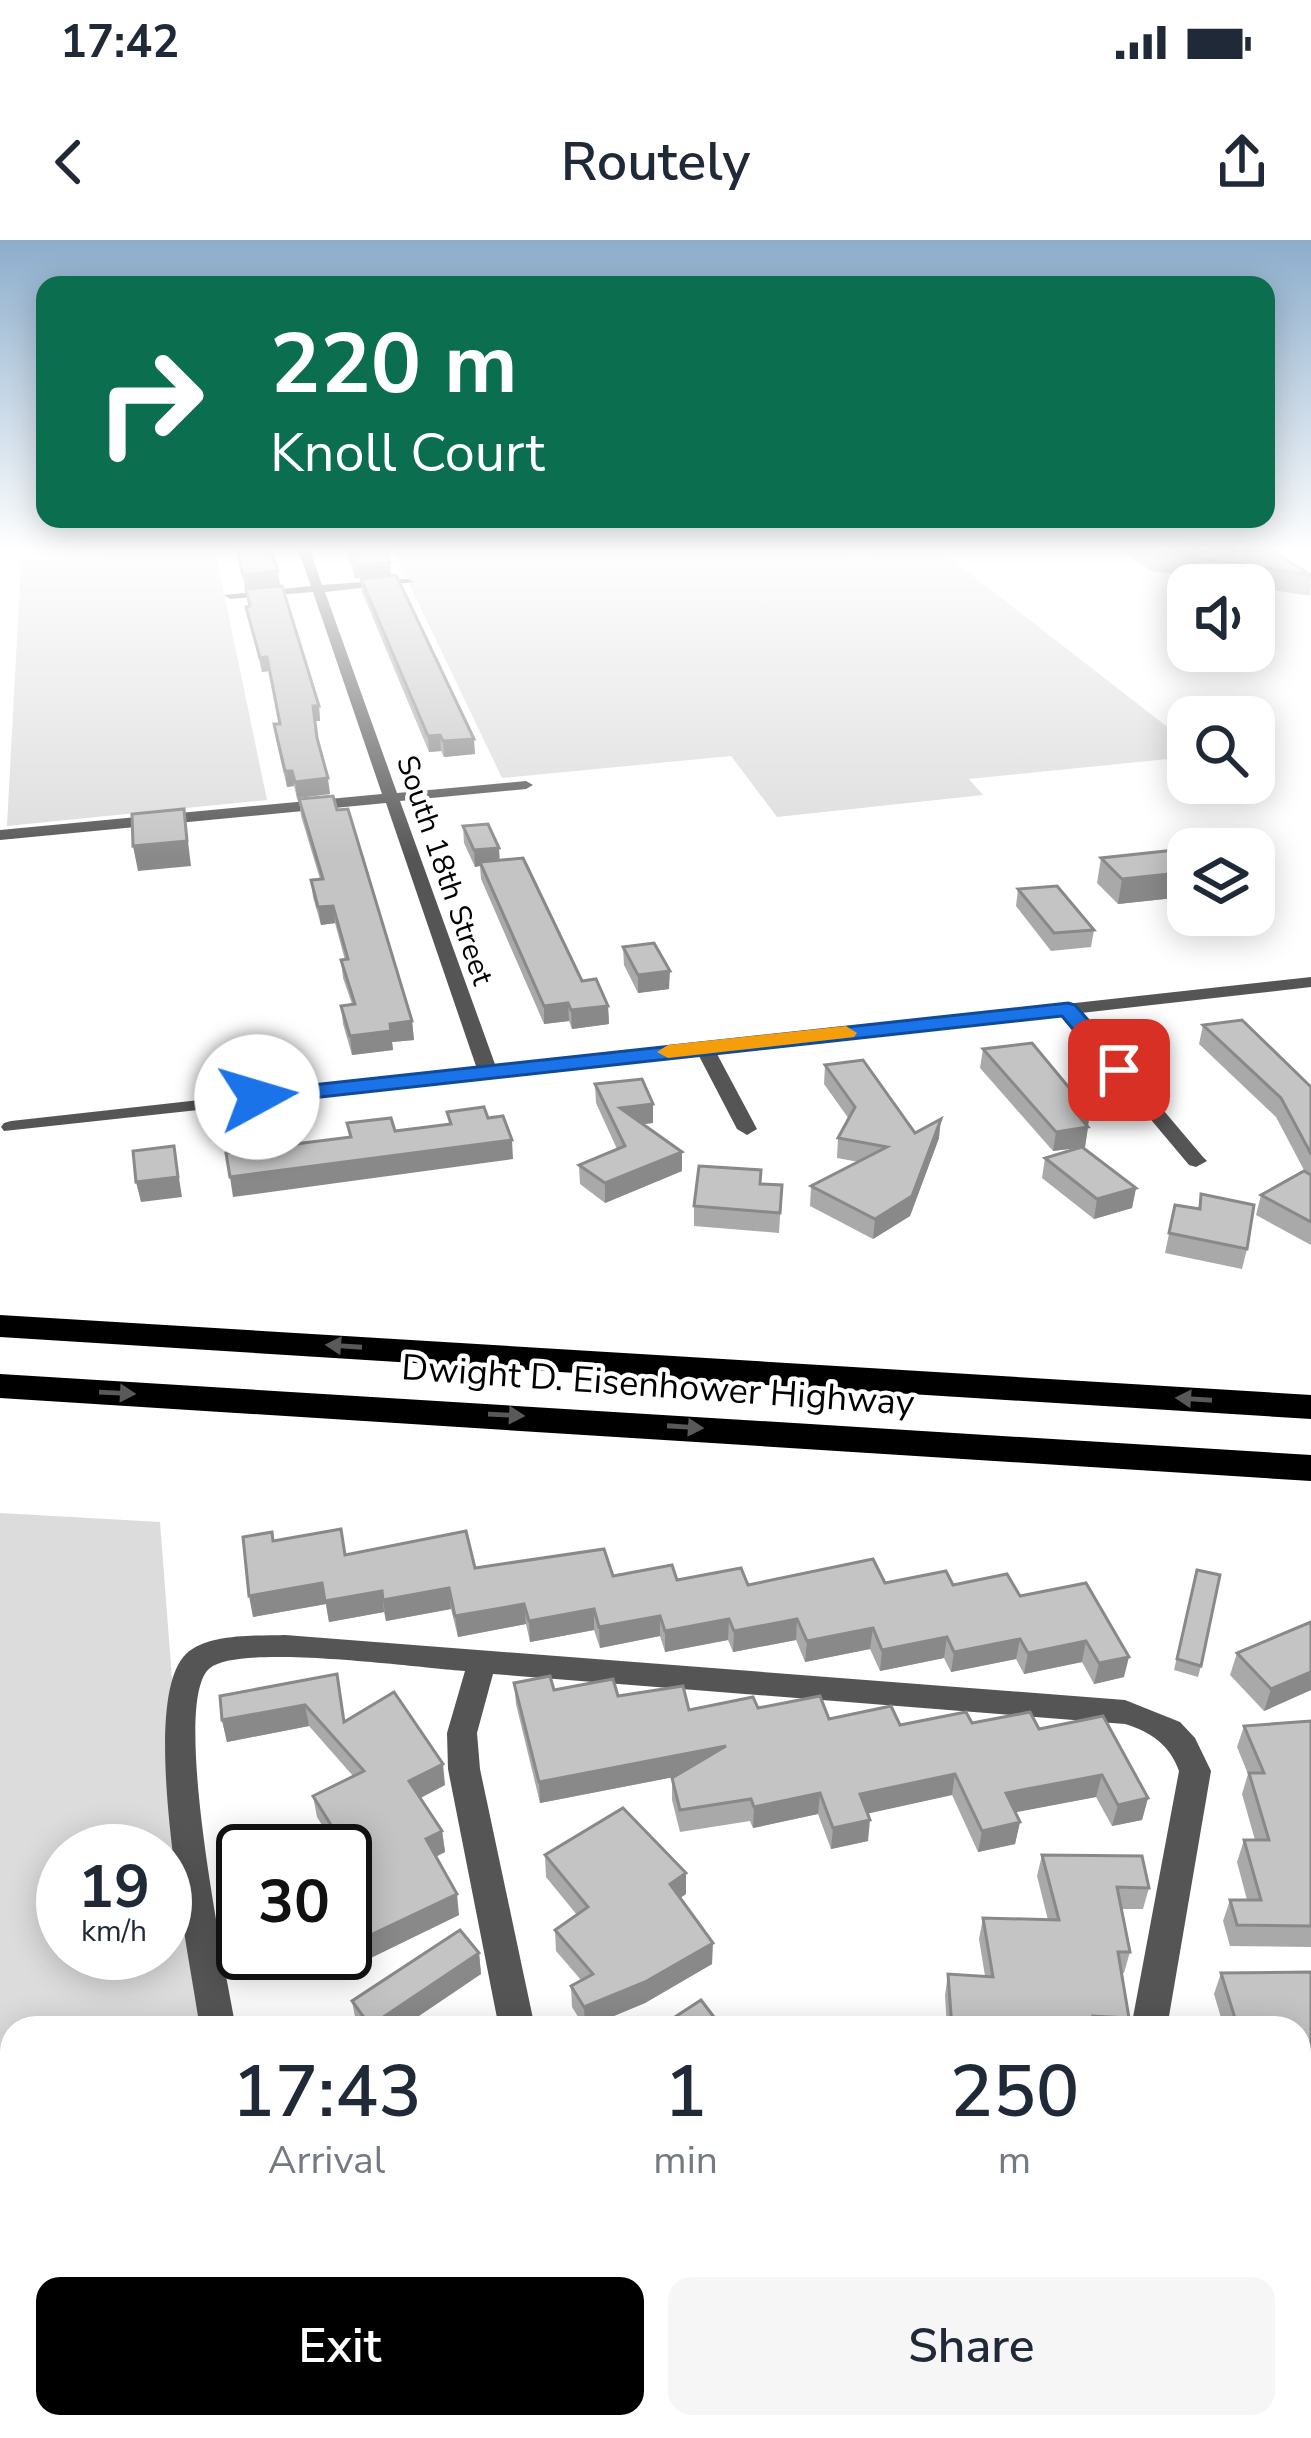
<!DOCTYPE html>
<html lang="en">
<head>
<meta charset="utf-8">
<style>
  body { margin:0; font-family:"Nunito Sans",sans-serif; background:#f6f6f7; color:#1f2937; height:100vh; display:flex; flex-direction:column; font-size:45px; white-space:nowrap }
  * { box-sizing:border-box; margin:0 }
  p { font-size:39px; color:#747a83 }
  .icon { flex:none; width:66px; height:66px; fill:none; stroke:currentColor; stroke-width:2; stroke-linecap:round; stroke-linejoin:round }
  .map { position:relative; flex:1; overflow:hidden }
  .panel { position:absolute; left:0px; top:1776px; width:1311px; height:423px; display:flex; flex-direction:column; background:#fff; border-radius:36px 36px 0 0; box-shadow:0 6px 30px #0003 }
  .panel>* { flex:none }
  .banner { position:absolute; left:36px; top:36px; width:1239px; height:252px; border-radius:24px; box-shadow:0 6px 30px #0003; background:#0b6e4f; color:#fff; overflow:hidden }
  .tools { position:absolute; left:1167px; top:324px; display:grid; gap:24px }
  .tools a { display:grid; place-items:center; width:108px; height:108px; border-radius:24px; background:#fff; box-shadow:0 6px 30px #0003; font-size:60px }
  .speed { position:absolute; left:36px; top:1584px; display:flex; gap:24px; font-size:60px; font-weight:700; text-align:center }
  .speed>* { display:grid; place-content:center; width:156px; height:156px; border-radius:50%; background:#fff; box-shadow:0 6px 30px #0003; line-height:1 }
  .speed small { font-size:30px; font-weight:400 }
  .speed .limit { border:6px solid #111; border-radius:18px; background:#fff; color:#111 }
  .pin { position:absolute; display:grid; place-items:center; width:102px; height:102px; color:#fff; margin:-51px; border-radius:24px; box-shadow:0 6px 18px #0006 }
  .me { position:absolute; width:132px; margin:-66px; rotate:84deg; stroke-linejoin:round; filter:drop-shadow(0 0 9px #0008) }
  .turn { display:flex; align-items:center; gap:42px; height:252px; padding:0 36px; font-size:54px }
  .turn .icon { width:156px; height:156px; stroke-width:2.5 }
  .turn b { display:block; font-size:84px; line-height:102px }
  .eta { display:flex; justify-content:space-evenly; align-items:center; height:204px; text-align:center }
  .eta b { font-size:72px; font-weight:600; line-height:84px }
  .primary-button { display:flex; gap:24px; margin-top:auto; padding:24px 36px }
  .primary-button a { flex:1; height:138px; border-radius:24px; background:#000; color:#fff; font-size:48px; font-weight:600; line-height:138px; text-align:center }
  .primary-button a+a { background:#f6f6f7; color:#1f2937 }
  .status { display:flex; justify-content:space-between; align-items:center; height:84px; padding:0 60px; background:#fff; direction:ltr }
  .status svg { height:33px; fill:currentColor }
  header { display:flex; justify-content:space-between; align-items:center; height:156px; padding:0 36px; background:#fff; font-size:54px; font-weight:600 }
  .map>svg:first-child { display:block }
  .green { fill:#dcdcdc; fill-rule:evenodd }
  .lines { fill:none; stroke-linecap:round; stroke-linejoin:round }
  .street { fill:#555; fill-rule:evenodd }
  .highway { fill:#000; fill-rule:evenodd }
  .wall { fill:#a9a9a9 }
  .shaded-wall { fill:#898989 }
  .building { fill:#c4c4c4; stroke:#898989; stroke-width:3 }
  .oneway { fill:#595959 }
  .route { fill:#1a73e8; stroke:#114b97; stroke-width:3 }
  .slow { fill:#f59e0b }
  .labels { text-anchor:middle; stroke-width:9; stroke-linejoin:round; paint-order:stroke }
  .far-street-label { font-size:30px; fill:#000; stroke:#fff }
  .street-label { font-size:36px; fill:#000; stroke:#fff }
</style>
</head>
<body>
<div class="status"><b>17:42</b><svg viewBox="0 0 49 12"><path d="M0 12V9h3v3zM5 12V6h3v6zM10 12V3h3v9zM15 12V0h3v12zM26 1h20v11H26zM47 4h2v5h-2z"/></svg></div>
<header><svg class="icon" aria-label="back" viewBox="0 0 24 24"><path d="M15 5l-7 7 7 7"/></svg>Routely<svg class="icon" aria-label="share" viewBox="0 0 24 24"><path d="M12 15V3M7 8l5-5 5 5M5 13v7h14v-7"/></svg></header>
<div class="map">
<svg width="1311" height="2198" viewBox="0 0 1311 2198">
  <rect width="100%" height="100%" fill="#fff"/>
  <g class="green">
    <path d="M215,310l52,250 -260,26 14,-265z"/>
    <path d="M393,310h449l9,8 90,-7 247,192v14l-219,22 14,16 -206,22 -46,-61 -229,22z"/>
    <path d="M0,1273l160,9 20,261 38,245h-206v399h241l1,11h-254zM63,1611h102v102h-102z"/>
  </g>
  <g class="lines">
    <g class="street">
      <path d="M298,310h12l12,35 86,-6 6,3 -89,10 72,201 129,-12 7,4 -7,4 -126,12 96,266 815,-90v10l-230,26 122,144 4,4 -11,6 -7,-2 -126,-150 -346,39 40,75 -10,6 -10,-6 -38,-73 -695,75 -3,-4 3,-4 7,-2 466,-52 -91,-266 -386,37v-10l382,-36 -69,-202 -83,7 -6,-4 87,-9z"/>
      <path d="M285,1395l840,65 55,22 15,16 16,33 -44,257h-36l48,-257c-9,-26 -28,-39 -54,-47l-632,-50 -16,59 3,36 55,259h-36l-51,-259 -1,-36 18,-62c-46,-3 -224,-28 -255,-3 -41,32 16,304 26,360h-36c-10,-71 -64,-325 -14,-374 22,-21 71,-18 99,-19z"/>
      <path d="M232,2187h42l1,11h-42z"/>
      <path d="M577,2187h107l-5,11h-99z"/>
      <path d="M899,2187h42l3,11h-42z"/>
    </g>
    <g class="highway">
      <path d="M0,1075l1311,80v24l-1311,-82z"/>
      <path d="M0,1134l1311,81v26l-1311,-83z"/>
    </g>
  </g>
  <g class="wall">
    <path d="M346,310h39l5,13 1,13 84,178 -31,3 -3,-6 -12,1 -67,-160 -1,-13 30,-3 -36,2z"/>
    <path d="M1119,310h152l40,24 -1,22 -56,-9v-2h-15l-87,-14z"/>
    <path d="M246,367l73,99 1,15h-5l2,17 13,56 -33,4 -3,-12 -7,1 -11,-47 -2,-16h5l-10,-53 -7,1z"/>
    <path d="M299,559l38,11 75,211 2,19 -22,2 1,8 -41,5 -9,-31 -2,-18 11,-2 -9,-26 -2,-18h4l-10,-37 -14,2 -8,-28 -2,-17 9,-1 -19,-63z"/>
    <path d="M463,586l37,34 82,121 26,25 1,18 -37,5 -3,-8 -25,3 -63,-145 -1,-13 -5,1 -11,-24z"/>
    <path d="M1101,618l82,39 -65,7 -21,-21z"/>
    <path d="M1018,649l76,41 -3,17 -40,4 -35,-45z"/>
    <path d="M623,707l46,42 -31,4 -14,-28z"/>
    <path d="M1203,785l108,62v158l-55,-30 5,-20 44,-23 -29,-55 -77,-73z"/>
    <path d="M983,809l105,78 -3,20 -32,4 -73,-83z"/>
    <path d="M825,825l90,68 24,5 -29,78 -37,23 -63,-33 1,-20 48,-24 -22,-4 1,-20 11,-19 -25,-35z"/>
    <path d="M595,844l58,39 -10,1 39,47 -77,32 -25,-19 -1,-19 38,-16 -21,-46z"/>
    <path d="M1045,918l91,30 -4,20 -38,11 -52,-41z"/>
    <path d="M761,944l21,1 -3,48 -85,-7v-20z"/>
    <path d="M1201,954l46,55 -5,20 -77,-16 10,-48 23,4z"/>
    <path d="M274,1301l71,14 130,13 273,17 137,-2 68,2 67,11 66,-13 38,94 -30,7 -12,-22 -58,12 -8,-15 -65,13 -7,-14 -64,13 -10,-22 -65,13 -9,-22 -63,12 -5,-12 -63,12 -5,-16 -60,12 -6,-18 -64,12 -4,-18 -68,13 -7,-28 -65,12 -2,-9 -55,10 -3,-18 -73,13z"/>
    <path d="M1197,1330l4,96 -3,11 -24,-7z"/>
    <path d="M1311,1382v68l-47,21 -34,-36 7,-22z"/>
    <path d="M337,1434l7,48 101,63 -24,13 21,33 3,21 -9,5 23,58 -113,55 -8,-17h7v-102h-7l-21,-34 -4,-21 40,-20 -44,-50 -82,16 -5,-22z"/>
    <path d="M514,1443l40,7 64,6 71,14 69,-2 71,11 71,6 72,-2 67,6 109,69 -6,22 -30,6 -16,-29 -81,15 5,10 -5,22 -37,8 -26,-57 -84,18v28l-37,8 -13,-35 -65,14 -3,-7 -70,11 -8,-32v-22l2,-1 -134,26 -24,-99z"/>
    <path d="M1311,1481v226l-81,-1 -7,-25 7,-21h17l-10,-38 7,-22h11l-13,-46 6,-20 -11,-27 7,-21z"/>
    <path d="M545,1615l141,18v21l-6,4 32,66 -67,39 -60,25 -13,-21 -1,-21 10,-6 -25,-29 -1,-21 22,-15 -31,-38z"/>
    <path d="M1042,1615l107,33 -6,21h-21l8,43 -6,21h-2l7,45 -3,10h-179l-2,-33 3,-21 37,2 -6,-37 4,-21 65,2 -11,-44z"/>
    <path d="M479,1713l2,21 -80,54h-40l-5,-6 -4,-21z"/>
    <path d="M1311,1732v122h-12v-66h-75l-10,-34 7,-21z"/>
    <path d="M1311,1885v54h-2l2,7v80l-12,-1v-139z"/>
    <path d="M1299,2131l12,10v57h-18l-13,-11h19z"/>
    <path d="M1101,2187h71l4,11h-70z"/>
  </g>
  <g class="shaded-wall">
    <path d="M390,323l1,13 -36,2 -1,-13z"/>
    <path d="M278,331l2,14 -35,3 -2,-13z"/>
    <path d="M267,417l2,14 -7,1 -2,-14z"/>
    <path d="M313,466h6l1,15h-5z"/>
    <path d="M440,495l1,16 -12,1 -1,-16z"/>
    <path d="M474,499l1,15 -31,3 -1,-16z"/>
    <path d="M285,531h7l2,15 -7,1z"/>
    <path d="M328,538l2,16 -33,4 -2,-16z"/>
    <path d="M184,569l7,57 -53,5 -5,-25z"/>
    <path d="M499,608l1,16 -20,-2v4l-5,1 -1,-17z"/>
    <path d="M1188,632l-5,25 -65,7 4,-25z"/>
    <path d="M333,666l2,17 -14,2 -3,-18z"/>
    <path d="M670,731l-1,18 -31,4v-18z"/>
    <path d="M568,763l1,18 -25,3v-18z"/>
    <path d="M608,766l1,18 -37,5 -1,-19z"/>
    <path d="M412,781l2,19 -22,2 1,8 -41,5 -2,-19 40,-12z"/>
    <path d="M653,864v19l-33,4v-19z"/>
    <path d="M1090,873l-5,34 -32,4 3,-19 21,-18z"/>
    <path d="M941,879l-2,19 -29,78 -37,23 2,-20z"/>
    <path d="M512,900l1,19 -280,38 -3,-20z"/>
    <path d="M174,906l8,51 -41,5 -5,-20z"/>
    <path d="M682,912v19l-77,32v-20z"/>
    <path d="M1136,948l-4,20 -38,11 3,-20z"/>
    <path d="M322,1343l60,8 2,21 -55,10 -3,-18 -73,13 -4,-21z"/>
    <path d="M449,1348l2,21 -65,12 -3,-21z"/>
    <path d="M524,1364l2,20 -68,13 -3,-21z"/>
    <path d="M594,1369v21l-64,12 -1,-21z"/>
    <path d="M660,1376v20l-60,12 -1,-21z"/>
    <path d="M729,1379l-1,21 -63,12v-21z"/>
    <path d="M797,1379l-1,21 -63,12 1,-21z"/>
    <path d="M873,1388l-3,21 -65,13 2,-21z"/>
    <path d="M947,1397l-3,21 -64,13 2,-21z"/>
    <path d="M1020,1399l-4,20 -65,13 3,-20z"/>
    <path d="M1086,1401l-4,21 -58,12 4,-21z"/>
    <path d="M1129,1417l-5,20 -30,7 5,-21z"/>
    <path d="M1311,1432v18l-47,21 7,-22z"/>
    <path d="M305,1465l4,21 -82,16 -5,-22z"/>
    <path d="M726,1506l-1,21 -185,36 -1,-21z"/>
    <path d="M443,1524l2,21 -33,17 -3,-21z"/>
    <path d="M955,1534l-3,21 -95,21 3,-22z"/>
    <path d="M1102,1535l-6,22 -95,18 5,-22z"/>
    <path d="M820,1553l-2,21 -65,14 1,-21z"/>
    <path d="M1148,1558l-6,22 -30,6 6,-21z"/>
    <path d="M870,1580l-2,21 -37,8 2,-21z"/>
    <path d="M1020,1582l-5,22 -37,8 4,-21z"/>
    <path d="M442,1591l3,21 -17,8 -2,-21z"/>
    <path d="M686,1633v21l-16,11v-21z"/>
    <path d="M457,1654l2,21 -113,55 -3,-17h2v-6z"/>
    <path d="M713,1703l-1,21 -67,39 -60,25 -1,-21z"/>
    <path d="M479,1713l2,21 -80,54h-30l-1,-2z"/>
  </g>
  <g class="building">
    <path d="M237,310h34l7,21 -35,4z"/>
    <path d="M349,310h36l5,13 -36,2z"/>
    <path d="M1153,310h118l40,25 -156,-24z"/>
    <path d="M396,335l78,164 -31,2 -3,-6 -12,1 -67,-157z"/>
    <path d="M282,346l37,120h-6l4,32 11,40 -33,4 -3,-11h-7l-11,-47h6l-13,-67 -7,1 -14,-51 4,-1 -4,-17z"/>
    <path d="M333,556l4,14 11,-1 64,212 -22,3 1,7 -41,5 -9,-30 14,-2 -14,-44 7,-1 -15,-53 -15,1 -7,-27 12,-1 -24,-80z"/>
    <path d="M184,569l3,32 -54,5 -1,-32z"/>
    <path d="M488,584l11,24 -25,2 -11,-24z"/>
    <path d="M1185,609l3,23 -66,7 -21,-21z"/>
    <path d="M523,618l59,123 14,-2 12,27 -37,4 -3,-7 -24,3 -64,-144z"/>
    <path d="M1057,646l37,44 -40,3 -36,-44z"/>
    <path d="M654,703l16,28 -32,4 -15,-28z"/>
    <path d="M1242,780l69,67v67l-30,-56 -78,-73z"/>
    <path d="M1032,803l58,70 -13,1 11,13 -32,5 -73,-83z"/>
    <path d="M863,820l52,73 26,-14 -29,77 -37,23 -64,-33 76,-39 -49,-9 17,-31 -30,-42z"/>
    <path d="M642,839l11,25 -33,4 62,44 -77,31 -26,-18 46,-19 -30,-62z"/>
    <path d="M484,867l4,11 15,-2 9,24 -282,37 -4,-24 23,-3 -2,-14 37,-4 3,13 64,-8 -4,-14 44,-5 4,13 56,-7 -4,-12z"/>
    <path d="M174,906l4,31 -42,5 -3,-31z"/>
    <path d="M1082,907l54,41 -39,11 -52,-41z"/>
    <path d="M699,926l62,4 -1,14 22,1 -2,28 -86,-7z"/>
    <path d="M1304,931l7,4v47l-50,-27z"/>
    <path d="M1201,954l53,11 -7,44 -78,-16 6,-28 25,4z"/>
    <path d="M341,1289l4,26 121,-24 9,37 129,-19 9,27 59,-11 5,15 64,-12 7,17 125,-26 12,24 61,-12 7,14 54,-11 13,22 66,-13 43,74 -30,6 -13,-22 -58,12 -8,-14 -66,13 -7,-15 -65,13 -9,-22 -66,13 -10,-22 -63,12 -5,-12 -64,12 -5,-15 -61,11 -5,-18 -65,12 -5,-17 -69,12 -6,-28 -66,12 -1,-9 -57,10 -3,-18 -73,13 -6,-59 29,-5 1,9z"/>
    <path d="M1197,1330l23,5 -19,91 -24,-7z"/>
    <path d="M1311,1382v50l-40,17 -34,-36z"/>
    <path d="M337,1434l7,48 50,-30 49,72 -34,17 33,50 -16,8 31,55 -112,53v-96h-2l3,-2 -33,-53 51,-25 -59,-66 -83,15 -2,-24z"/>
    <path d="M550,1436l4,14 59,-11 5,17 65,-10 6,24 64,-13 5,11 62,-12 9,23 62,-13 9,19 66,-13 6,11 58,-11 9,17 64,-13 45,82 -30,7 -16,-30 -96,18 14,29 -38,9 -27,-57 -95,20 10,26 -37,8 -13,-35 -66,14 -3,-8 -71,11 -8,-32 54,-32 -187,36 -25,-99z"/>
    <path d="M1311,1481v205l-74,-1 -7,-25h31l-17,-60h25l-20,-67h15l-20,-47z"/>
    <path d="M623,1568l63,65 -16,11 43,59 -68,39 -61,25 -13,-21 22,-12 -38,-44 33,-23 -43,-52z"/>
    <path d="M1042,1615l100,1 7,32 -32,-1 13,65h-12l11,66 -36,-2 2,12h-143l-4,-54 45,3 -10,-59 76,2z"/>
    <path d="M460,1690l19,23 -109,73 -18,-25z"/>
    <path d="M1311,1732v102h-12v-46h-61l-17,-55z"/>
    <path d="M701,1760l19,25 -4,3h-58z"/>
    <path d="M475,1781l3,7h-20z"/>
    <path d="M1311,1885v34h-6l6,27v60l-12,-1v-119z"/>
    <path d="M1299,2131l12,10v45l-12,-10z"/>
    <path d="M808,2187h17l3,11h-55z"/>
    <path d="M1116,2187h56l4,11h-55z"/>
  </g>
  <defs><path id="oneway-solid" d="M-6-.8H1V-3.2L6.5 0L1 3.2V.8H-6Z" transform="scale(3)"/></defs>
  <g class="oneway">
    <use href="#oneway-solid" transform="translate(344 1106) rotate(-176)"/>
    <use href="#oneway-solid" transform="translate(117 1153) rotate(3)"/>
    <use href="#oneway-solid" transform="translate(1194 1159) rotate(-176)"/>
    <use href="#oneway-solid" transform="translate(506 1175) rotate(3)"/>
    <use href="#oneway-solid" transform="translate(685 1187) rotate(4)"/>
  </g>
  <linearGradient id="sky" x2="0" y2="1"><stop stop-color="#8cadcc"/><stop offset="0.5" stop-color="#fff"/><stop offset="1" stop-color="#fff" stop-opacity="0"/></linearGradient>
  <rect width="1311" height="618" fill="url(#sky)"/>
  <path class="route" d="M1068,763l7,2 52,60v10h-16l-49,-59 -805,88 -12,-7 12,-6z"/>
  <path class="slow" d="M846,786l11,7 -3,4 -186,21 -11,-6 11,-7z"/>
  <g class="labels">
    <g class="far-street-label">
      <text transform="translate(445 630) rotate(71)" y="10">South 18th Street</text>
    </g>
    <g class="street-label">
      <text transform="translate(658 1144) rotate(4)" y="13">Dwight D. Eisenhower Highway</text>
    </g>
  </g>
</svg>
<div class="tools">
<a><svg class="icon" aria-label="sound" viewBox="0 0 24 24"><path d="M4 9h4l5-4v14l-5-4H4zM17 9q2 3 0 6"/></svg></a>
<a><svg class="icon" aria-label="search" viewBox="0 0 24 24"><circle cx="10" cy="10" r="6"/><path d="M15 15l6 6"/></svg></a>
<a><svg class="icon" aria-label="layers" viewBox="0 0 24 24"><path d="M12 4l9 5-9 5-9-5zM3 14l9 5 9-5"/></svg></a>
</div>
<div class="speed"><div>19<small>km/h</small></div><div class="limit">30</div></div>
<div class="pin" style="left:1119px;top:830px;background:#d93025"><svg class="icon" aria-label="arrive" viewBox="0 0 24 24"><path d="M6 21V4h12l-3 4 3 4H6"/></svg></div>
<svg class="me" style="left:257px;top:857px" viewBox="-20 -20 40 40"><circle r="19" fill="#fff"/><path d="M0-13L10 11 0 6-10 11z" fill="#1a73e8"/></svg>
<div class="banner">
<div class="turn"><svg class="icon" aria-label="right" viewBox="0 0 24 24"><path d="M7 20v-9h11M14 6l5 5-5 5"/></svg><div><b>220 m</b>Knoll Court</div></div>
</div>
<section class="panel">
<div class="eta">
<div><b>17:43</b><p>Arrival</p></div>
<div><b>1</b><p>min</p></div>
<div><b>250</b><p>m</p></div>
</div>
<div class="primary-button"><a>Exit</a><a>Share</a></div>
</section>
</div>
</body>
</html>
